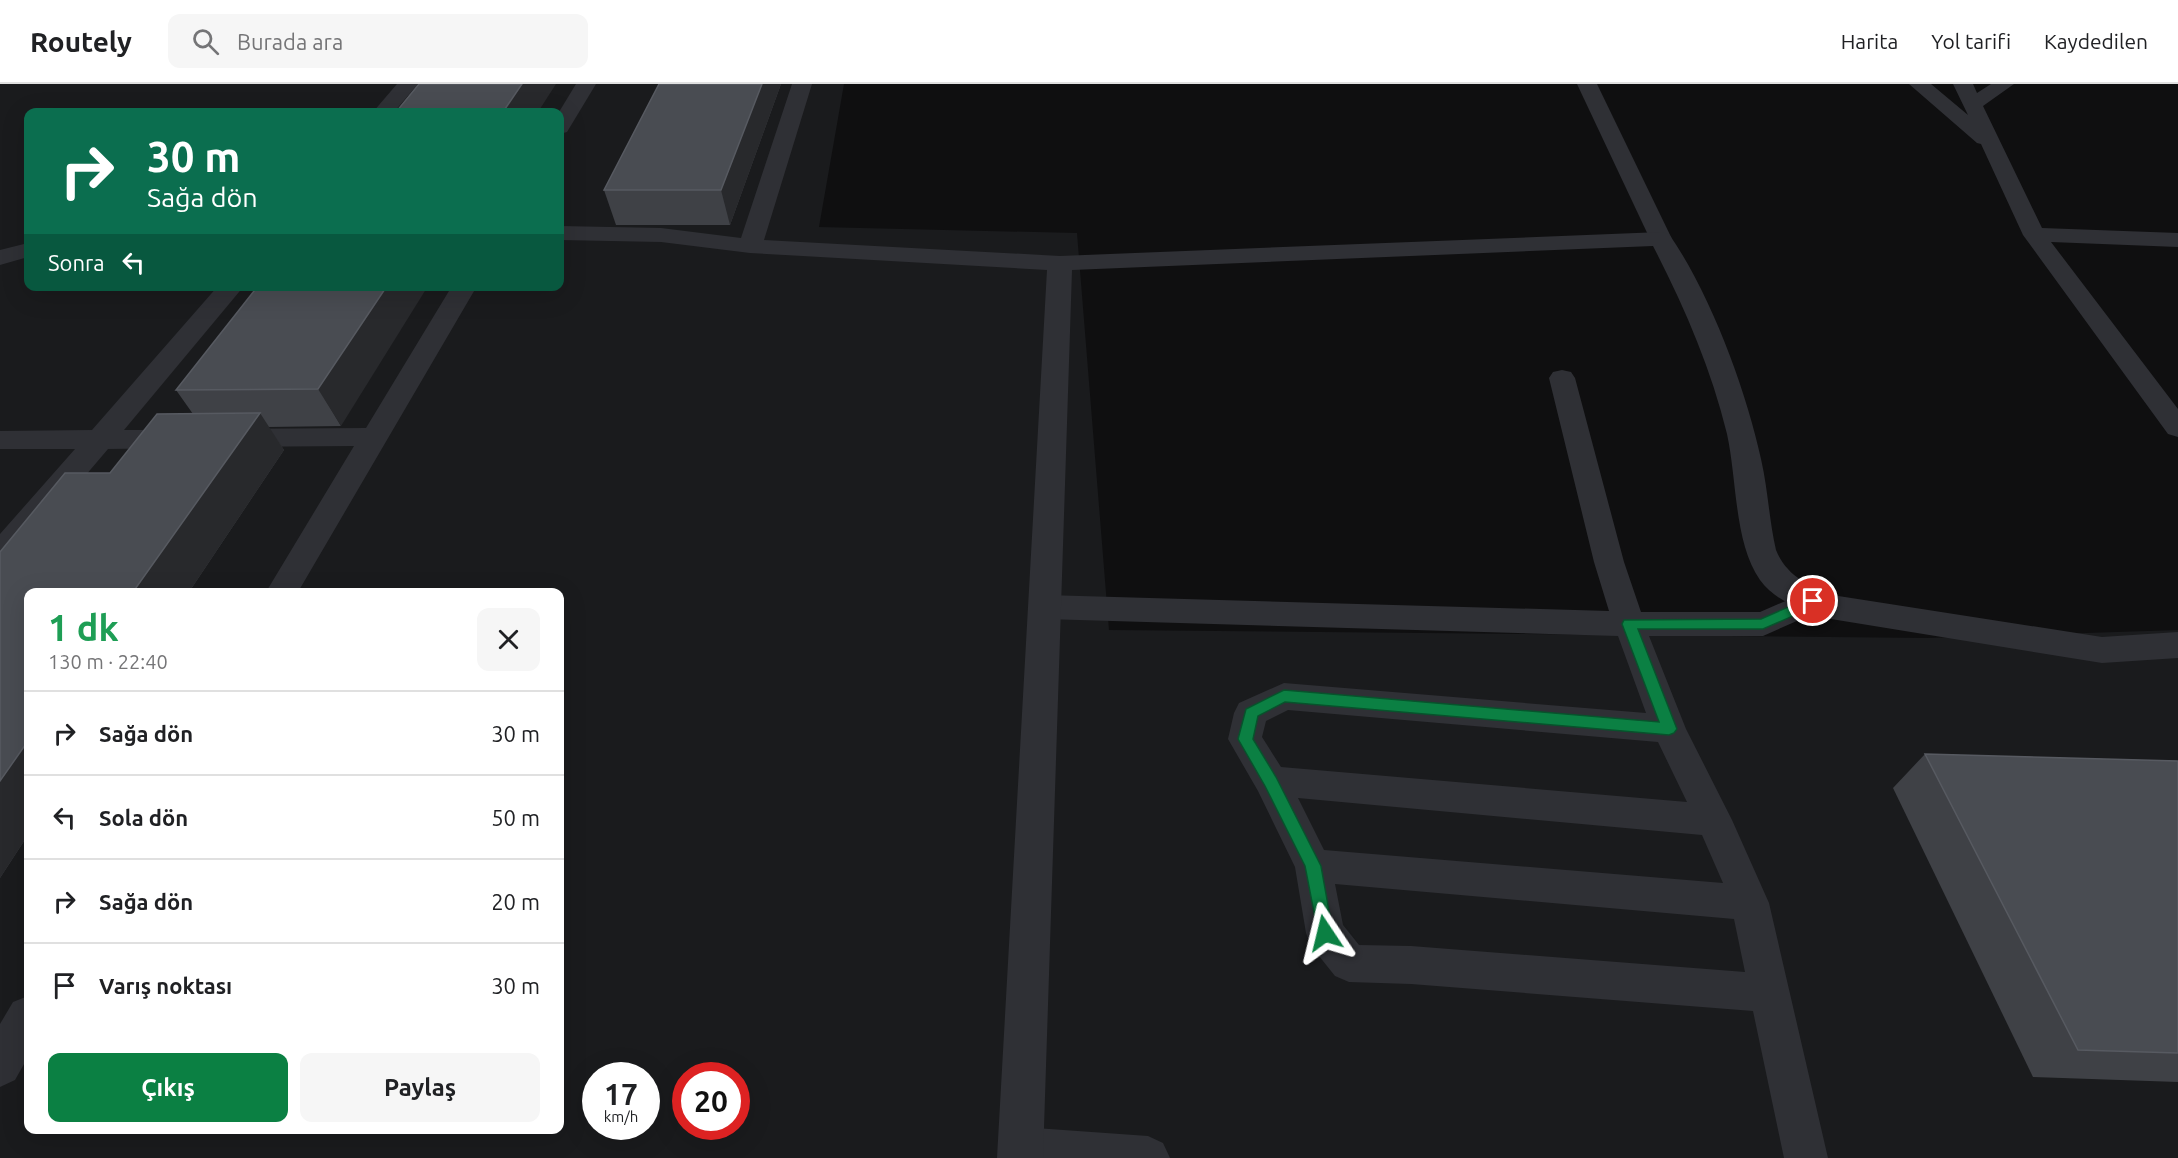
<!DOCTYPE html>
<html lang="tr">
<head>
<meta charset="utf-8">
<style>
  body { margin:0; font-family:Ubuntu,sans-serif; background:#f6f6f6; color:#202124; height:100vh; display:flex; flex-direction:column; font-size:22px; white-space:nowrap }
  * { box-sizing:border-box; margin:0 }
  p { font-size:20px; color:#757577 }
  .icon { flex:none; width:33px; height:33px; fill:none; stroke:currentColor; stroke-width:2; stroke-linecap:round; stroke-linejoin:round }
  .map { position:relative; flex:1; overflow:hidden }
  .sheet { position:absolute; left:24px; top:504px; width:540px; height:546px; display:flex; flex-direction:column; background:#fff; border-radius:12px; box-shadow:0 6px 24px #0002 }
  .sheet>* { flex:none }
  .guide { position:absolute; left:24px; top:24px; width:540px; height:183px; border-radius:12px; box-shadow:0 6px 24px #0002; background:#0b6e4f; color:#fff; overflow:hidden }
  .speed { position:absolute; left:582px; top:978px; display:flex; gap:12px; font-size:30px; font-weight:700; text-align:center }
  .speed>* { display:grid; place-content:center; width:78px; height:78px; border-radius:50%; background:#fff; box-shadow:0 6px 24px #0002; line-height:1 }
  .speed small { font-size:15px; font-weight:400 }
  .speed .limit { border:9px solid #d22; background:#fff; color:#111 }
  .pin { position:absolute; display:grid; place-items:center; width:51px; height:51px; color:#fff; margin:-26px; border:3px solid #fff; border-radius:50%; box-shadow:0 2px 6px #0007 }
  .me { position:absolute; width:66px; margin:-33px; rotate:350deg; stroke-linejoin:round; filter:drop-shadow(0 0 4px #0008) }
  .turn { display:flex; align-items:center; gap:21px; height:126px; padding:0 24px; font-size:27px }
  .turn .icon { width:78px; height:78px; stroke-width:2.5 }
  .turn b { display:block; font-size:42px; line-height:51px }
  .then { display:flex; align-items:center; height:57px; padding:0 24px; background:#0003; gap:12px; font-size:22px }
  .round { display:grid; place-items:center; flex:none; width:63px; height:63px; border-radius:12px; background:#f6f6f6 }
  .head { display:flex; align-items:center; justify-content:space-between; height:102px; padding:0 24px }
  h1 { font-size:36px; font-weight:700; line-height:45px; color:#1e9e55 }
  .action { display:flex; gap:12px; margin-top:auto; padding:12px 24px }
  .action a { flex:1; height:69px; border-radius:12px; background:#0b8043; color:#fff; font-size:24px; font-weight:700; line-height:69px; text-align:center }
  .action a+a { background:#f6f6f6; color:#202124 }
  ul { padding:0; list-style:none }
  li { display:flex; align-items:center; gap:18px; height:84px; padding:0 24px; border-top:2px solid #e0e0e0 }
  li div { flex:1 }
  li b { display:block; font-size:22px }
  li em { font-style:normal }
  header { display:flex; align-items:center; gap:36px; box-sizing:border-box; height:84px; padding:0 30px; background:#fff; border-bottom:2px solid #e0e0e0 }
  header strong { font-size:28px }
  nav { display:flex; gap:33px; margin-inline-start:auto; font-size:21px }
  .search { width:420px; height:54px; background:#f6f6f6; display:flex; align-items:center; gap:15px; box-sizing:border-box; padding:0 21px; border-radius:12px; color:#757577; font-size:22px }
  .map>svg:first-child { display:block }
  .built { fill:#1a1b1d; fill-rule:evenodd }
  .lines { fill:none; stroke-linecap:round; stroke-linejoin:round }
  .lane { fill:#2f3035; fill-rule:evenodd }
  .street { fill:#2f3035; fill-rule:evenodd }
  .wall { fill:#3f4146 }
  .shaded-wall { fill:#28292c }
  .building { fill:#494c52; stroke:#575a61; stroke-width:1.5 }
  .route { fill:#0b8043; stroke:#07532c; stroke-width:1.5 }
</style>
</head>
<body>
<header>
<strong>Routely</strong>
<div class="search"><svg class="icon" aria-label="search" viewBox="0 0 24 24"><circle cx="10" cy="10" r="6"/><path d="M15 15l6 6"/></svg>Burada ara</div>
<nav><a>Harita</a><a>Yol tarifi</a><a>Kaydedilen</a></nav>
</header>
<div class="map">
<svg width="2178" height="1074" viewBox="0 0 2178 1074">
  <rect width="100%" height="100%" fill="#0f0f10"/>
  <path class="built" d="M0,0h844l-25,143 258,6 32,397 818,8 251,-8v528h-2178zM28,28h532v174h-532zM28,508h532v538h-532zM596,992h50v50h-50zM686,992h50v50h-50z"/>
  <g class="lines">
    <g class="lane">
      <path d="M1577,0h20l75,155 -3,5 -8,2 -8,-2 -3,-5z"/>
      <path d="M1909,0h22l37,31 -15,-31h20l4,9 14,-9h23l-31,22 59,122 136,5v14l-127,-5 127,167v28l-10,-3 -145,-199 -42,-91 -4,-1z"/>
      <path d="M1562,286l9,2 4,6 49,184 17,50h119l53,-23 11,4 5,8 -5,8 -61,27h-114l37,93 46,91 37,83 59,255h-44l-31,-147 -342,-27 -62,-2 -14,-6 -24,-30 -5,-13 -11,-66 -37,-76 -30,-52 6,-26 5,-10 45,-20 362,30 -28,-77 -573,-17 -11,-4 -5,-8 5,-8 11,-4 564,16 -15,-49 -45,-184 4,-6zM1288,626l370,32 29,60 -406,-35 -19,-30 4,-16zM1298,714l404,37 21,48 -399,-33zM1335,800l399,35 11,53 -334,-26 -52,-1 -16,-20z"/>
      <path d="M1021,1043l127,9 15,7 7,15h-167l-4,-9 7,-15z"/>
    </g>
    <g class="street">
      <path d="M397,0h21l-24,28h-21z"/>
      <path d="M576,0h20l-29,48 -7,2 -1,-22z"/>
      <path d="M792,0h20l-48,156 296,16 601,-24 8,2c41,59 77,155 92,225 7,30 8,61 15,91 10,25 32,36 56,45l270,42 76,-5v26l-76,5 -271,-44c-26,-8 -54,-16 -71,-39 -26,-37 -23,-101 -33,-146 -16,-66 -43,-128 -74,-188l-581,24 -29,888h-46l50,-888 -297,-17 -89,-11 -101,-2v-14l101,2 80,10z"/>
      <path d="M28,159v14l-28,8v-15z"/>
      <path d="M218,202h26l-120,144h57l10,2 4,7 -4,7 -10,2 -73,1 -97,114 -11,3v-32l75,-85h-75v-18l92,-1z"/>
      <path d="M452,202h25l-179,306h-32l88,-146 -121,1 -10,-2 -4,-7 4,-7 10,-2 133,-1z"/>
      <path d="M28,912v61l-13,23 -15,7v-63l13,-22z"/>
    </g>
  </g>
  <g class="wall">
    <path d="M781,0l-51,141h-114l-12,-35z"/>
    <path d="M258,202l83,140 -73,1 16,23 -95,142h-161v243l-28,43v-326l193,-138 -17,-24z"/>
    <path d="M1925,670l253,7v321l-145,-5 -140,-289z"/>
  </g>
  <g class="shaded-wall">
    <path d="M522,0h34l-18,28h-35z"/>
    <path d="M762,0h19l-51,141 -9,-35z"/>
    <path d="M387,202h41l-87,140 -23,-37z"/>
    <path d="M260,329l24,37 -95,142h-56z"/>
    <path d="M28,657v94l-28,43v-97z"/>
  </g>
  <g class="building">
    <path d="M419,0h103l-19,28h-107z"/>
    <path d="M659,0h103l-41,106h-117z"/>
    <path d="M258,202h129l-69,103 -142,1z"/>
    <path d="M260,329l-127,179h-105v149l-28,40v-229l65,-79h45l47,-59z"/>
    <path d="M1925,670l253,7v292l-100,-3z"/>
  </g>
  <path class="route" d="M1813,512l7,5 -2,4 -55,24h-125l39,100 -3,4 -5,2 -384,-33 -27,14 -5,23 23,38 45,89 12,67 -2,5 -6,3 -6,-3 -14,-72 -40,-80 -27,-47 8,-30 38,-19 375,32 -37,-98 2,-4 137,-1z"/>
</svg>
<div class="speed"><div>17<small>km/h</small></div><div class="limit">20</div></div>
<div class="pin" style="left:1813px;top:517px;background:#d93025"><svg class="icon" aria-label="arrive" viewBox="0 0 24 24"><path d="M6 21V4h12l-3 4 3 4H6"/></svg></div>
<svg class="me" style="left:1325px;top:849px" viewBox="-20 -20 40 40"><path d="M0-17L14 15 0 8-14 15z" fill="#0b8043" stroke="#fff" stroke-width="4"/></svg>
<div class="guide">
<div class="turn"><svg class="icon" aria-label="right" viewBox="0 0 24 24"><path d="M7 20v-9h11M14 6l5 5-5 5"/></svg><div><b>30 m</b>Sağa dön</div></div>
<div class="then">Sonra<svg class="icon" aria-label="left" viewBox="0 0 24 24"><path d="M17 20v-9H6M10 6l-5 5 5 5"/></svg></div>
</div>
<section class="sheet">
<div class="head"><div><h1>1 dk</h1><p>130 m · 22:40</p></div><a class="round"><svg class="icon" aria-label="close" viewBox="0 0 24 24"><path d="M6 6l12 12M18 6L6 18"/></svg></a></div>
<ul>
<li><svg class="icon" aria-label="right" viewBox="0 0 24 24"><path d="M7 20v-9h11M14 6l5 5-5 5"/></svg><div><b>Sağa dön</b></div><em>30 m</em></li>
<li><svg class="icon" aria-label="left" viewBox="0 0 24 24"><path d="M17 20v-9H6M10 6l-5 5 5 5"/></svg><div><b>Sola dön</b></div><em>50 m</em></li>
<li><svg class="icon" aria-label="right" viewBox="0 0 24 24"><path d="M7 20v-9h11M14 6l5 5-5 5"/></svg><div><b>Sağa dön</b></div><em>20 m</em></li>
<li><svg class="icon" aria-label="arrive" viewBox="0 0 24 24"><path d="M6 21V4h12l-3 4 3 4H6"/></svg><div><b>Varış noktası</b></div><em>30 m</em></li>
</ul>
<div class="action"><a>Çıkış</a><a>Paylaş</a></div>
</section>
</div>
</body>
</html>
